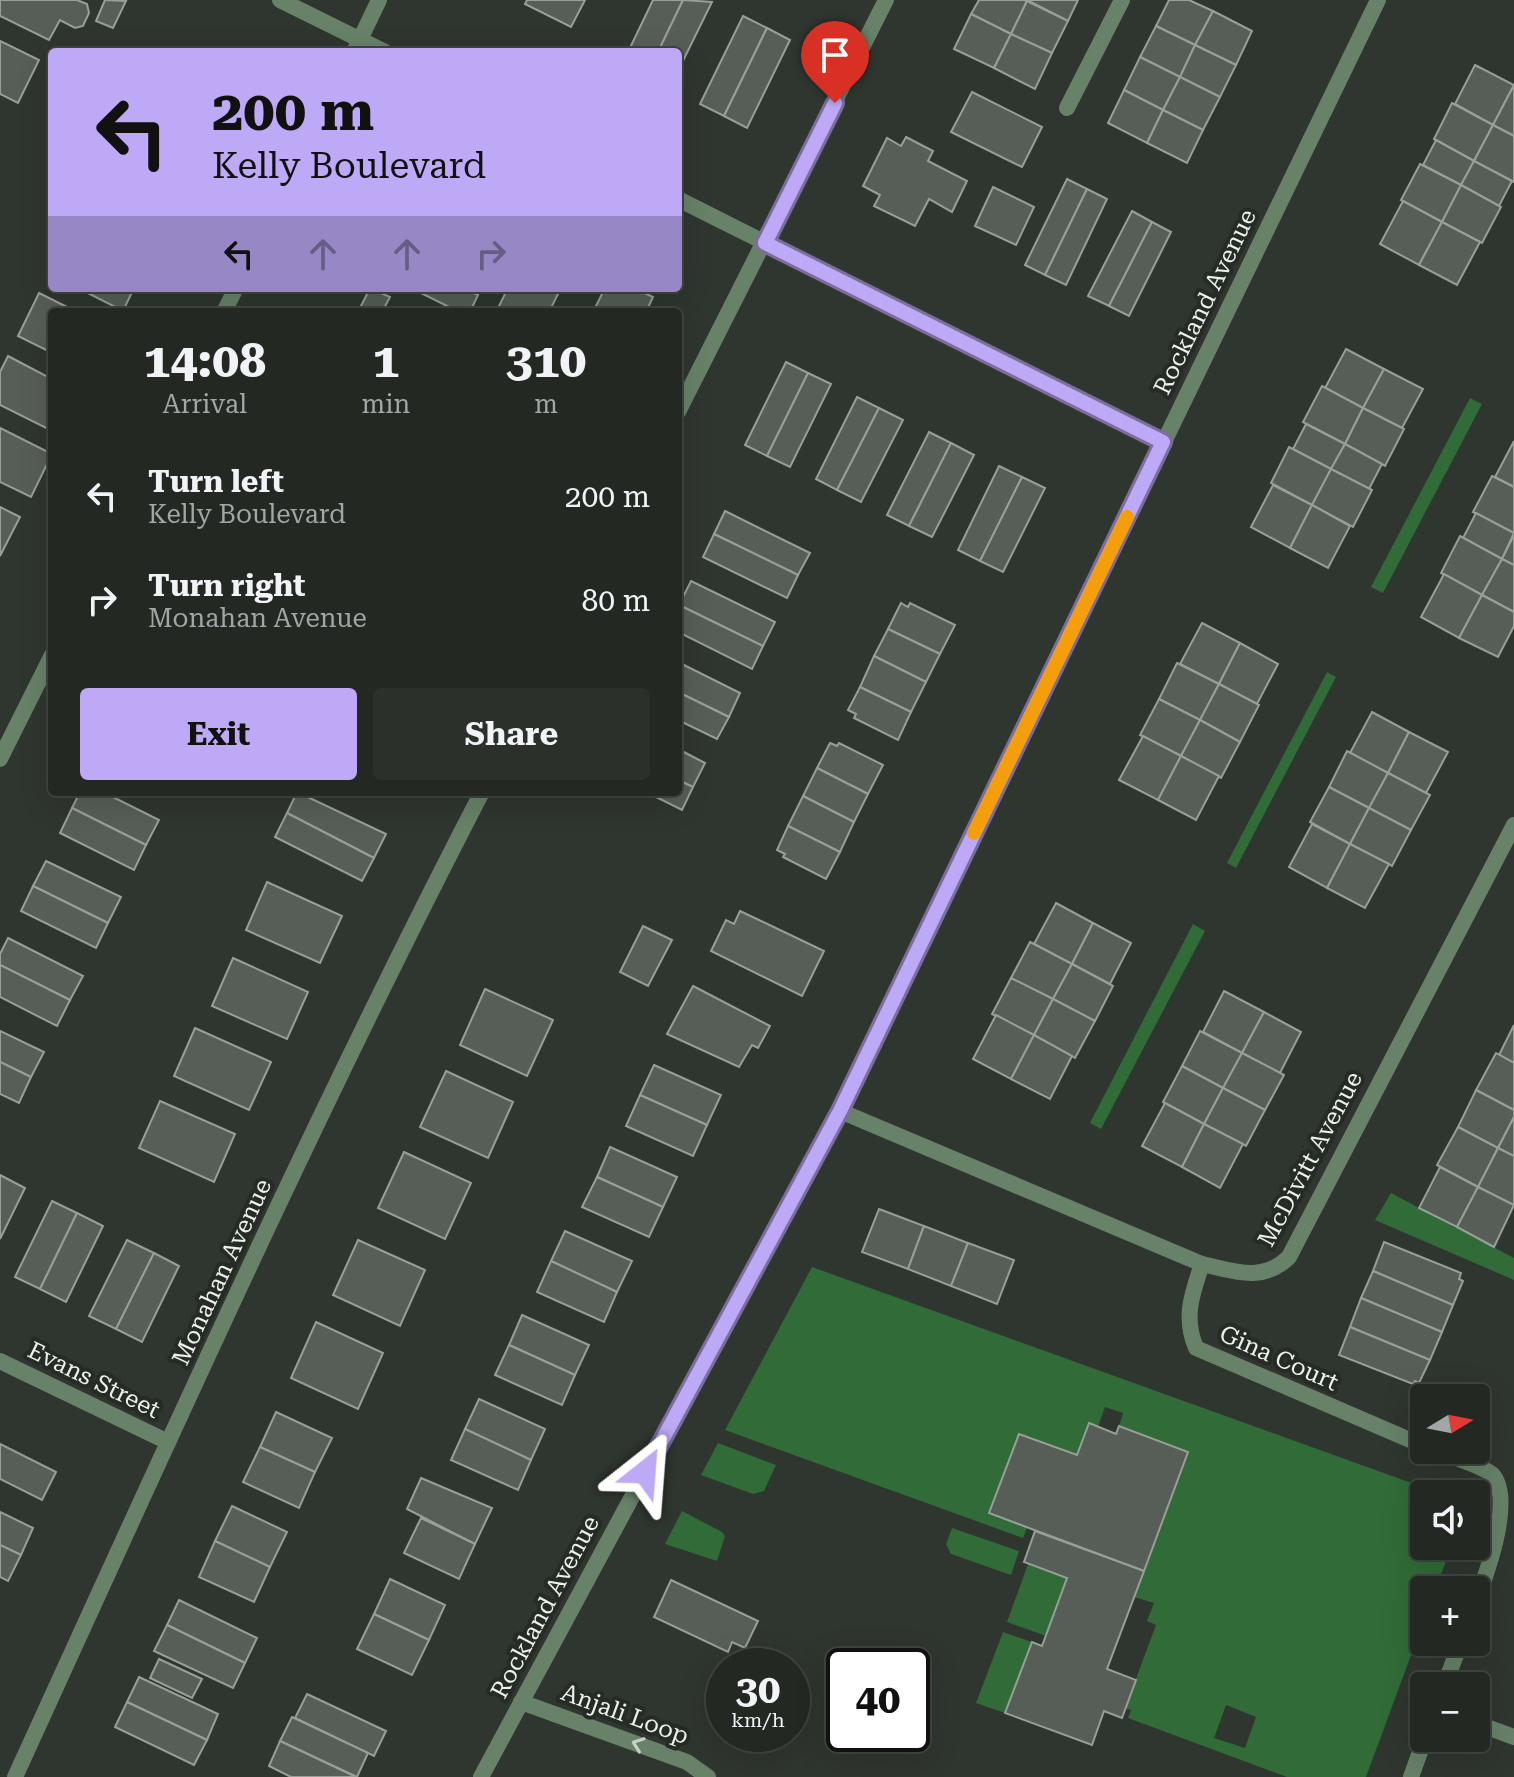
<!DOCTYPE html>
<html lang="en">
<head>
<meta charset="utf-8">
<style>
  body { margin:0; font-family:"Roboto Serif",serif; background:#2b302b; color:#f1f3f6; height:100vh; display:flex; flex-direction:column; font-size:30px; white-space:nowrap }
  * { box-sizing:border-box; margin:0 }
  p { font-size:26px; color:#a3a6a6 }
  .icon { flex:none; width:44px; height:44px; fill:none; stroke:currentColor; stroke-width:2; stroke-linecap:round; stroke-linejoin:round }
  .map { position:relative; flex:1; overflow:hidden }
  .drawer { position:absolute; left:48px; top:308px; width:634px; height:488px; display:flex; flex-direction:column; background:#232823; border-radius:8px; box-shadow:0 8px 32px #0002,0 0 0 2px #404441 }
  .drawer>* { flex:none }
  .hud { position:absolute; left:48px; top:48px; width:634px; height:244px; border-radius:8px; box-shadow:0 8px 32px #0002,0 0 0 2px #404441; background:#bda9f5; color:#111; overflow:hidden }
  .needle { width:52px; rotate:80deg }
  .buttons { position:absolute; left:1410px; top:1384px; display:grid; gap:16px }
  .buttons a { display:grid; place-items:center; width:80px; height:80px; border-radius:8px; background:#232823; box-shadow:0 8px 32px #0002,0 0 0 2px #404441; font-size:40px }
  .speed { position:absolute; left:706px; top:1648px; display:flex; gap:16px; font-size:40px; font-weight:700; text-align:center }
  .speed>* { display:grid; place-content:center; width:104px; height:104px; border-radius:50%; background:#232823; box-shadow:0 8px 32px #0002,0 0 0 2px #404441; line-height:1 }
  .speed small { font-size:20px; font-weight:400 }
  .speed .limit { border:4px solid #111; border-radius:12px; background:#fff; color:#111 }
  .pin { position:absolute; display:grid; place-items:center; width:68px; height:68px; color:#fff; margin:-82px -34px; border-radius:50% 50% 50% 0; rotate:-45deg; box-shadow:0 0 8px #0007 }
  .pin .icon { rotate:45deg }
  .me { position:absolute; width:88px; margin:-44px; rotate:28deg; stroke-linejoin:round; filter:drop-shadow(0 0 6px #0008) }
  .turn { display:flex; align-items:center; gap:28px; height:168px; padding:0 32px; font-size:36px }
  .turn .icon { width:104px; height:104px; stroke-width:2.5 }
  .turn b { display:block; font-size:56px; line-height:68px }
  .lanes { display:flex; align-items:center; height:76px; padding:0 32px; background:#0003; justify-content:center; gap:40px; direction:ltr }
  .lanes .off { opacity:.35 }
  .eta { display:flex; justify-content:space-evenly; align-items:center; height:136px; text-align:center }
  .eta b { font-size:48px; font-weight:700; line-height:56px }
  .action { display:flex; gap:16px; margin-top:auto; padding:16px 32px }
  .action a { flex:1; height:92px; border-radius:8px; background:#bda9f5; color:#111; font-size:32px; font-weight:700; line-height:92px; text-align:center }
  .action a+a { background:#2b302b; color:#f1f3f6 }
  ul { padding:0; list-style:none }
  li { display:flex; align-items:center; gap:24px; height:104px; padding:0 32px }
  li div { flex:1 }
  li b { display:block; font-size:30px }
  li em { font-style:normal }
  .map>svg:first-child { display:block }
  .green { fill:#316b37; fill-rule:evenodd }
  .building { fill:#575d57; stroke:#989f98; stroke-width:2 }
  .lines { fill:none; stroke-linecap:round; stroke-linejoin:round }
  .minor { stroke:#678268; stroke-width:16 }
  .tertiary { stroke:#678268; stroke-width:16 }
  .oneway { stroke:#c6d0c6 }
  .route-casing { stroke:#7b6e9f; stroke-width:20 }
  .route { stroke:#bda9f5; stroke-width:14 }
  .slow { stroke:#f59e0b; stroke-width:14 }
  .labels { text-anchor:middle; stroke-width:8; stroke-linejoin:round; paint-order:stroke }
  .street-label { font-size:24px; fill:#eef2ee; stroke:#252b25 }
</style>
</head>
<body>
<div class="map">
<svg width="1514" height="1777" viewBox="0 0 1514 1777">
  <rect width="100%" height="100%" fill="#2f352f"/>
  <g class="green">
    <path d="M1470,398l12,6 -99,189 -12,-6z"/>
    <path d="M1327,672l9,5 -100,191 -9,-5z"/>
    <path d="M1193,924l12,7 -104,198 -11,-6z"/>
    <path d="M1391,1193l123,65v22l-139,-60z"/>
    <path d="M812,1267l630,227h-18v52h28l-17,44h-11v30l-58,157h-79l-159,-59 3,-8 -6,-2 31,-83 -9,-4 7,-18 -20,-6 54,-145 -69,-26 4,-13 -18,-6 -7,20 -10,-3 -11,31 -58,-21 -30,79 38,15 -4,10 -298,-108zM1226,1705l30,12 -11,31 -31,-10z"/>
    <path d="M718,1443l58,22 -12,26 -11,3 -52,-19z"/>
    <path d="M682,1511l40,21 3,4 -8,25 -52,-17z"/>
    <path d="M952,1528l67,23 -8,24 -60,-21 -5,-10z"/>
    <path d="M1028,1564l39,14 -21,58 -39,-14z"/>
    <path d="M1003,1632l29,10 -27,71 -29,-10z"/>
  </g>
  <g class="building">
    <path d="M0,0h77l10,4 2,9 -6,13 -8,2 -15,-8 -11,20 -49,-24z"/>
    <path d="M105,0l21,1 -13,27 -17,-7z"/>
    <path d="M527,0h58l-14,27 -46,-23z"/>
    <path d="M653,0h30l-25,52h-30z"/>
    <path d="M683,0l29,2 -34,69v-19h-20z"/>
    <path d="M979,0h45l3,1 -16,33 -40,-20z"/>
    <path d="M1027,0h51l-10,21z"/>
    <path d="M1169,0h20l24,11 -18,34 -39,-19z"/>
    <path d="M1027,1l41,20 -16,32 -41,-19z"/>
    <path d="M1213,11l39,20 -16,34 -41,-20z"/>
    <path d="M971,14l40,20 -17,34 -40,-19z"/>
    <path d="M743,16l24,12 -43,88 -24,-12z"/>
    <path d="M1156,26l39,19 -15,32 -40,-20z"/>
    <path d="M767,28l23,12 -43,88 -23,-12z"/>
    <path d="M1011,34l41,19 -17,36 -41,-21z"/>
    <path d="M0,41l39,19 -21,43 -18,-9z"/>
    <path d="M1195,45l41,20 -16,32 -40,-20z"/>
    <path d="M1140,57l40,20 -17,33 -39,-20z"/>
    <path d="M1475,65l39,20 -21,40 -38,-21z"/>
    <path d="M1180,77l40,20 -17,33 -40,-20z"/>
    <path d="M1514,85v51l-21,-11z"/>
    <path d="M1124,90l39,20 -16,33 -39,-20z"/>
    <path d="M972,92l70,35 -20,40 -71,-35z"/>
    <path d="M1452,103l41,22 -19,36 -40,-22z"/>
    <path d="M1163,110l40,20 -16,33 -40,-20z"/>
    <path d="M1493,125l21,11v46l-40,-21z"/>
    <path d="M906,137l27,14 -5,10 39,20 -15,31 -23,-13 -14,27 -41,-20 6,-11 -17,-9 24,-48 14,8z"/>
    <path d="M1436,140l38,21 -13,24 -38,-20z"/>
    <path d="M1474,161l38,20 -13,25 -38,-21z"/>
    <path d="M1420,164l41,21 -19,37 -41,-22z"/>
    <path d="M1067,179l20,10 -42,86 -20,-10z"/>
    <path d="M1461,185l40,22 -19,36 -40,-21z"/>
    <path d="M993,187l41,20 -18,38 -41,-19z"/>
    <path d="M1087,189l20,10 -41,86 -21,-10z"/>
    <path d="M1403,201l39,21 -23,43 -39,-21z"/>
    <path d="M1132,211l20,11 -43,84 -21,-10z"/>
    <path d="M1152,222l19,10 -42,84 -20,-10z"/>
    <path d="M1442,222l38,20 -23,43 -38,-20z"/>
    <path d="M78,288h56l-11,23z"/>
    <path d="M370,288l20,9 -8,15 -22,-4z"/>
    <path d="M411,288h63l-2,4 6,3 -8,17h-11z"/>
    <path d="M508,288h53l-12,24h-43l-8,-4z"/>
    <path d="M605,288h29l19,9 -7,15h-53z"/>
    <path d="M39,293l38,19h-25v41l-34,-17z"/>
    <path d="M1346,349l38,20 -21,39 -38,-20z"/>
    <path d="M8,356l44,23v52l-52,-26v-33z"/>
    <path d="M786,362l22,11 -41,83 -22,-11z"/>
    <path d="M1384,369l39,20 -21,39 -39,-20z"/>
    <path d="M808,373l23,11 -41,83 -23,-11z"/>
    <path d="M1322,386l41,22 -18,36 -42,-22z"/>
    <path d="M857,397l22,11 -42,82 -21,-11z"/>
    <path d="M879,408l24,12 -42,82 -24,-12z"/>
    <path d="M1363,408l41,21 -19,37 -40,-22z"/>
    <path d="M1306,424l39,20 -14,25 -38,-20z"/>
    <path d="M0,428l52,26 -21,43 -31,-15z"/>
    <path d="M929,432l22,11 -42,83 -22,-11z"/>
    <path d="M1514,441v46l-19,-10z"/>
    <path d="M951,443l23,12 -42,82 -23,-11z"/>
    <path d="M1345,444l37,20 -13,25 -38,-20z"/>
    <path d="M1289,447l42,22 -19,36 -41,-22z"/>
    <path d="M999,466l23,11 -42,84 -22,-11z"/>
    <path d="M1331,469l41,21 -19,37 -41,-22z"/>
    <path d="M1492,476l22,11v46l-41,-21z"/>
    <path d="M1022,477l23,11 -42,84 -23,-11z"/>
    <path d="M1273,485l39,20 -22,43 -39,-21z"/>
    <path d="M1312,505l38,21 -22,42 -38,-20z"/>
    <path d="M0,507l20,10 -20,39z"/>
    <path d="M725,511l85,42 -12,22 -84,-41z"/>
    <path d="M1476,513l38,20 -12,26 -39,-21z"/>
    <path d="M714,534l84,41 -11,23 -84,-41z"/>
    <path d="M1514,535v30l-12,-6z"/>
    <path d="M1460,536l42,23 -20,36 -41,-22z"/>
    <path d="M1502,559l12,6v47l-32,-17z"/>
    <path d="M1444,574l38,21 -23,43 -38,-21z"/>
    <path d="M691,581l84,41 -12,24 -84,-41z"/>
    <path d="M1482,595l32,17v14l-16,31 -39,-19z"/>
    <path d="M901,603l7,4 2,-4 45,22 -15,29 -52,-25z"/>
    <path d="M679,605l84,41 -11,23 -74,-37z"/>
    <path d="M1202,623l38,20 -21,41 -39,-20z"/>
    <path d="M888,629l52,25 -14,28 -52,-26z"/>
    <path d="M1240,643l38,21 -21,40 -38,-20z"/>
    <path d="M874,656l52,26 -15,30 -51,-25z"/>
    <path d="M678,662l62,31 -11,24 -51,-25z"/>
    <path d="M1177,663l42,21 -19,36 -41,-21z"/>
    <path d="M1219,684l40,21 -19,37 -40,-22z"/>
    <path d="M860,687l51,25 -13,28 -44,-22 2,-4 -8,-4z"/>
    <path d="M678,692l51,25 -12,22 -39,-19z"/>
    <path d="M1159,699l41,21 -19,36 -41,-21z"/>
    <path d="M1372,712l37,20 -21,41 -38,-20z"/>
    <path d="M1200,720l40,22 -19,36 -40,-22z"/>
    <path d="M1409,732l39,20 -22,41 -38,-20z"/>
    <path d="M1143,736l38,20 -23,44 -39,-20z"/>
    <path d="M830,743l7,3 2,-3 44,22 -15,29 -51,-26z"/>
    <path d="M678,749l27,14 -12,24 -15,-7z"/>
    <path d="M1347,751l41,22 -19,35 -40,-21z"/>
    <path d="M1181,756l38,20 -23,44 -38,-20z"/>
    <path d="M817,768l51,26 -14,28 -51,-26z"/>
    <path d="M1388,773l42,22 -19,35 -42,-22z"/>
    <path d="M678,780l15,7 -11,23 -36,-18h32z"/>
    <path d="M1329,787l40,21 -19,36 -40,-22z"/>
    <path d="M80,792h23l56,28 -13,25 -74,-37z"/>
    <path d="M297,792l89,42 -12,24 -87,-45z"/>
    <path d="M803,796l51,26 -14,30 -52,-26z"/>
    <path d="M72,808l74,37 -12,25 -74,-37z"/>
    <path d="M1369,808l42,22 -19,36 -42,-22z"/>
    <path d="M287,813l87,45 -12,23 -87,-44z"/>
    <path d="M1312,824l38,20 -23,44 -38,-21z"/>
    <path d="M788,826l52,26 -14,27 -43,-22 2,-3 -8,-4z"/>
    <path d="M1350,844l39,20 -24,44 -38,-20z"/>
    <path d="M46,861l75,36 -13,26 -75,-37z"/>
    <path d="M267,882l75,34 -22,47 -74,-33z"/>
    <path d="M33,886l75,37 -12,25 -75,-37z"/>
    <path d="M1056,903l37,20 -21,41 -38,-20z"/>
    <path d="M740,911l84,40 -22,45 -91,-45 15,-31 8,4z"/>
    <path d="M1093,923l38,20 -21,41 -38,-20z"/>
    <path d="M643,926l29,14 -24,46 -28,-14z"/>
    <path d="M8,938l75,38 -13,24 -70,-35v-11z"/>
    <path d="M1030,942l42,22 -19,35 -42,-21z"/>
    <path d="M233,958l75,34 -21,47 -75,-33z"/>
    <path d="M1072,964l41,22 -18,35 -42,-22z"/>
    <path d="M0,965l70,35 -13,26 -57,-29z"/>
    <path d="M1011,978l42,21 -19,36 -42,-21z"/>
    <path d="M693,986l77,40 -12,22 -6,-3 -13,22 -72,-33z"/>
    <path d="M485,989l68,31 -26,56 -67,-31z"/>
    <path d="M1224,991l40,21 -22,41 -39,-21z"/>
    <path d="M1053,999l42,22 -20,37 -41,-23z"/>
    <path d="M1264,1012l37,20 -21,41 -38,-20z"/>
    <path d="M996,1015l38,20 -23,44 -38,-20z"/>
    <path d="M1514,1025v38l-15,-8z"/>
    <path d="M195,1028l76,34 -22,48 -75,-34z"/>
    <path d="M0,1031l44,21 -13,25 -31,-15z"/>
    <path d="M1200,1031l42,22 -19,35 -41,-22z"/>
    <path d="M1034,1035l38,21 -22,43 -39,-20z"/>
    <path d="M1242,1053l42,22 -19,35 -42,-22z"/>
    <path d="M1496,1053l18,10v47l-38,-20z"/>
    <path d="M0,1062l31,15 -12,26 -19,-9z"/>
    <path d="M654,1065l67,30 -14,30 -67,-30z"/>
    <path d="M1182,1066l41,22 -19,36 -41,-22z"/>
    <path d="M446,1071l67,31 -25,56 -68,-31z"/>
    <path d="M1223,1088l42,22 -19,36 -42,-22z"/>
    <path d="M1476,1090l38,20v7l-16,31 -40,-21z"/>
    <path d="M640,1095l67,30 -14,31 -67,-30z"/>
    <path d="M160,1101l75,33 -21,48 -75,-34z"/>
    <path d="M1165,1103l39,21 -22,43 -40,-21z"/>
    <path d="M1514,1117v39l-16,-8z"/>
    <path d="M1204,1124l39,20 -23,44 -38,-21z"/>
    <path d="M1458,1127l40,21 -20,39 -41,-22z"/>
    <path d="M610,1147l67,30 -14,30 -66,-30z"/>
    <path d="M1498,1148l16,8v49l-36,-18z"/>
    <path d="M404,1152l67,31 -26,56 -67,-31z"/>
    <path d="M1440,1167l38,20 -21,40 -38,-19z"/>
    <path d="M0,1175l25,13 -25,51z"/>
    <path d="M597,1177l66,30 -14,30 -67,-30z"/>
    <path d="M1478,1187l36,18 -20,42 -37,-20z"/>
    <path d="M52,1201l25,12 -37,76 -25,-12z"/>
    <path d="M879,1209l45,17 -16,43 -46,-17z"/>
    <path d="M77,1213l26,13 -37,76 -26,-13z"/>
    <path d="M924,1226l44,17 -17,43 -43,-17z"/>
    <path d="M565,1231l67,30 -15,31 -66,-31z"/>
    <path d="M127,1240l27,13 -38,76 -27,-13z"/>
    <path d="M358,1240l67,30 -25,56 -67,-31z"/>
    <path d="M1384,1242l77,31 -2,6 4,2 -10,24 -80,-34z"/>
    <path d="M968,1243l46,17 -17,44 -46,-18z"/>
    <path d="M154,1253l25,13 -37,76 -26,-13z"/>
    <path d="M551,1261l66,31 -13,30 -67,-30z"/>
    <path d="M1373,1271l80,34 -11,27 -81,-34z"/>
    <path d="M1361,1298l81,34 -12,28 -80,-33z"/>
    <path d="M522,1315l67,30 -14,30 -66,-30z"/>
    <path d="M316,1322l67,31 -25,56 -67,-31z"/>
    <path d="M1350,1327l80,33 -11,23 -4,-2 -2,3 -74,-29z"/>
    <path d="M509,1345l66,30 -13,30 -67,-30z"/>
    <path d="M479,1399l66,30 -14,31 -66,-31z"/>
    <path d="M276,1412l56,26 -17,34 -55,-25z"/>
    <path d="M1089,1423l27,11 3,-8 69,26 -44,119 -155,-58 30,-79 58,21z"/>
    <path d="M465,1429l66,31 -13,30 -67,-30z"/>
    <path d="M0,1444l56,28 -14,28 -42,-21z"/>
    <path d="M260,1447l55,25 -16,36 -56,-26z"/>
    <path d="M421,1478l71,30 -17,36 -68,-35z"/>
    <path d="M232,1506l55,26 -17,35 -55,-26z"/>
    <path d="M0,1512l33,16 -12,27 -21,-10z"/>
    <path d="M421,1518l54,26 -16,35 -55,-26z"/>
    <path d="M1035,1531l109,40 -37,98 29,11 -14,38 -18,-7 -12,34 -87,-32 27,-71 10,4 25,-68 -43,-16z"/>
    <path d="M215,1541l55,26 -16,35 -55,-25z"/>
    <path d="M0,1545l21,10 -13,26 -8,-4z"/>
    <path d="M390,1579l55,26 -16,35 -55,-26z"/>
    <path d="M671,1580l87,41 -13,27 -13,-6 -4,10 -74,-35z"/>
    <path d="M179,1600l78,38 -12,25 -78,-38z"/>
    <path d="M374,1614l55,26 -17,35 -55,-26z"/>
    <path d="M167,1625l78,38 -12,25 -79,-37z"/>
    <path d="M159,1659l43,20 -10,19 -42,-20z"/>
    <path d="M139,1677l79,37 -11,26 -80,-38z"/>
    <path d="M307,1694l79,37 -12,25 -79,-38z"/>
    <path d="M127,1702l80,38 -13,25 -79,-38z"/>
    <path d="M292,1717l76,36 -11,24 -77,-36z"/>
    <path d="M280,1741l76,36h-65l-22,-11z"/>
  </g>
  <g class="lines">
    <g class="minor">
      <path d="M354,52l25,-52"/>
      <path d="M1067,108l55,-108"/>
      <path d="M224,312l12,-24"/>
      <path d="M678,412l208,-412"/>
      <path d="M0,759l52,-104"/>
      <path d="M840,1111l362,153c32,7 61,19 87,-7l225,-432"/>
      <path d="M1202,1264c-10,30 -19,53 -6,84l228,98"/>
      <path d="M0,1361l168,81"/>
      <path d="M1434,1450c18,7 42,13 58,24 22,24 -4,96 -16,128"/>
      <path d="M1444,1686l17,-44"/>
      <path d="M521,1702l166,60 21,15"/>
      <path d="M1476,1723l38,14"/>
      <path d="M15,1777c151,-330 300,-663 467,-985"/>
      <path d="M1411,1777l14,-39"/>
    </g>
    <g class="tertiary">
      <path d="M280,0l105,52"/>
      <path d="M678,199l485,243"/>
      <path d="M481,1777l359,-666 538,-1111"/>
    </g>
  </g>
  <defs><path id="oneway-chevron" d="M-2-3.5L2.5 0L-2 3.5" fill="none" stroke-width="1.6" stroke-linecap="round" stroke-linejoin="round" transform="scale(2)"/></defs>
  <use class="oneway" href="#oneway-chevron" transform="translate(638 1744) rotate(-160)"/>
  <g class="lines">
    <defs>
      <path id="route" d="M645,1472l195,-361 323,-669 -398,-199 70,-140"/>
    </defs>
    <use href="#route" class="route-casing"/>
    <use href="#route" class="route"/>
    <path class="slow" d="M974,833l153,-316"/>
  </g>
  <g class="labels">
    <g class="street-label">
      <text transform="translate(1205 302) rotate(-64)" y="8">Rockland Avenue</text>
      <text transform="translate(1310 1159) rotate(-62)" y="8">McDivitt Avenue</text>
      <text transform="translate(222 1272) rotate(-65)" y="8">Monahan Avenue</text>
      <text transform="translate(1279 1358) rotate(24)" y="8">Gina Court</text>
      <text transform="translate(94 1380) rotate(26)" y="8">Evans Street</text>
      <text transform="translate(545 1607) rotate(-62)" y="8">Rockland Avenue</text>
      <text transform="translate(625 1714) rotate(20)" y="8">Anjali Loop</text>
    </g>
  </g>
</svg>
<div class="buttons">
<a><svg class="needle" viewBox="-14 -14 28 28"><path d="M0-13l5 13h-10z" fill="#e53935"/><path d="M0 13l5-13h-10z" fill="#a3a6a6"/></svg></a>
<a><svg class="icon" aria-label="sound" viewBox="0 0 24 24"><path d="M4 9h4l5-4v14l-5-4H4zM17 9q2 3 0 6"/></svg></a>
<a>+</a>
<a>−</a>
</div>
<div class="speed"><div>30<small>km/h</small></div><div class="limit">40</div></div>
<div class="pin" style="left:835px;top:103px;background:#d93025"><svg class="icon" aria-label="arrive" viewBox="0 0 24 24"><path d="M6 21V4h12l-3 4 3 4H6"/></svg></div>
<svg class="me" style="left:645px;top:1472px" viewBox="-20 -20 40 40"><path d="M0-17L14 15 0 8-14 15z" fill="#bda9f5" stroke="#fff" stroke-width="4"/></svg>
<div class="hud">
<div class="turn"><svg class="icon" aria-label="left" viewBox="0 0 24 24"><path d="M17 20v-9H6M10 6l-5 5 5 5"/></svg><div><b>200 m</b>Kelly Boulevard</div></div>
<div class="lanes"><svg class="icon" aria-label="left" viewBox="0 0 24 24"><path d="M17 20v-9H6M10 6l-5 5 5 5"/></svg><svg class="icon off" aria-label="ahead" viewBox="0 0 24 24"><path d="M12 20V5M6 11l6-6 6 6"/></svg><svg class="icon off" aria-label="ahead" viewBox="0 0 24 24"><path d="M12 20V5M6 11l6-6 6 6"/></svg><svg class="icon off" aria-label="right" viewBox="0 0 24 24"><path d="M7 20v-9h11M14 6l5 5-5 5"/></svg></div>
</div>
<section class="drawer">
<div class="eta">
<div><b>14:08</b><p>Arrival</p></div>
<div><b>1</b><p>min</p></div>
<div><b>310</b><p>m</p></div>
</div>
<ul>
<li><svg class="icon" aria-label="left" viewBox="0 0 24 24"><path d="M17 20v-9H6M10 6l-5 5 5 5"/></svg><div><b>Turn left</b><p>Kelly Boulevard</p></div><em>200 m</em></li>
<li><svg class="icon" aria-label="right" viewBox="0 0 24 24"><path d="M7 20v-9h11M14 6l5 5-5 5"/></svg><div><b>Turn right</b><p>Monahan Avenue</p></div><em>80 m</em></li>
</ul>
<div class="action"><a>Exit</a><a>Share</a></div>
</section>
</div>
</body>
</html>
